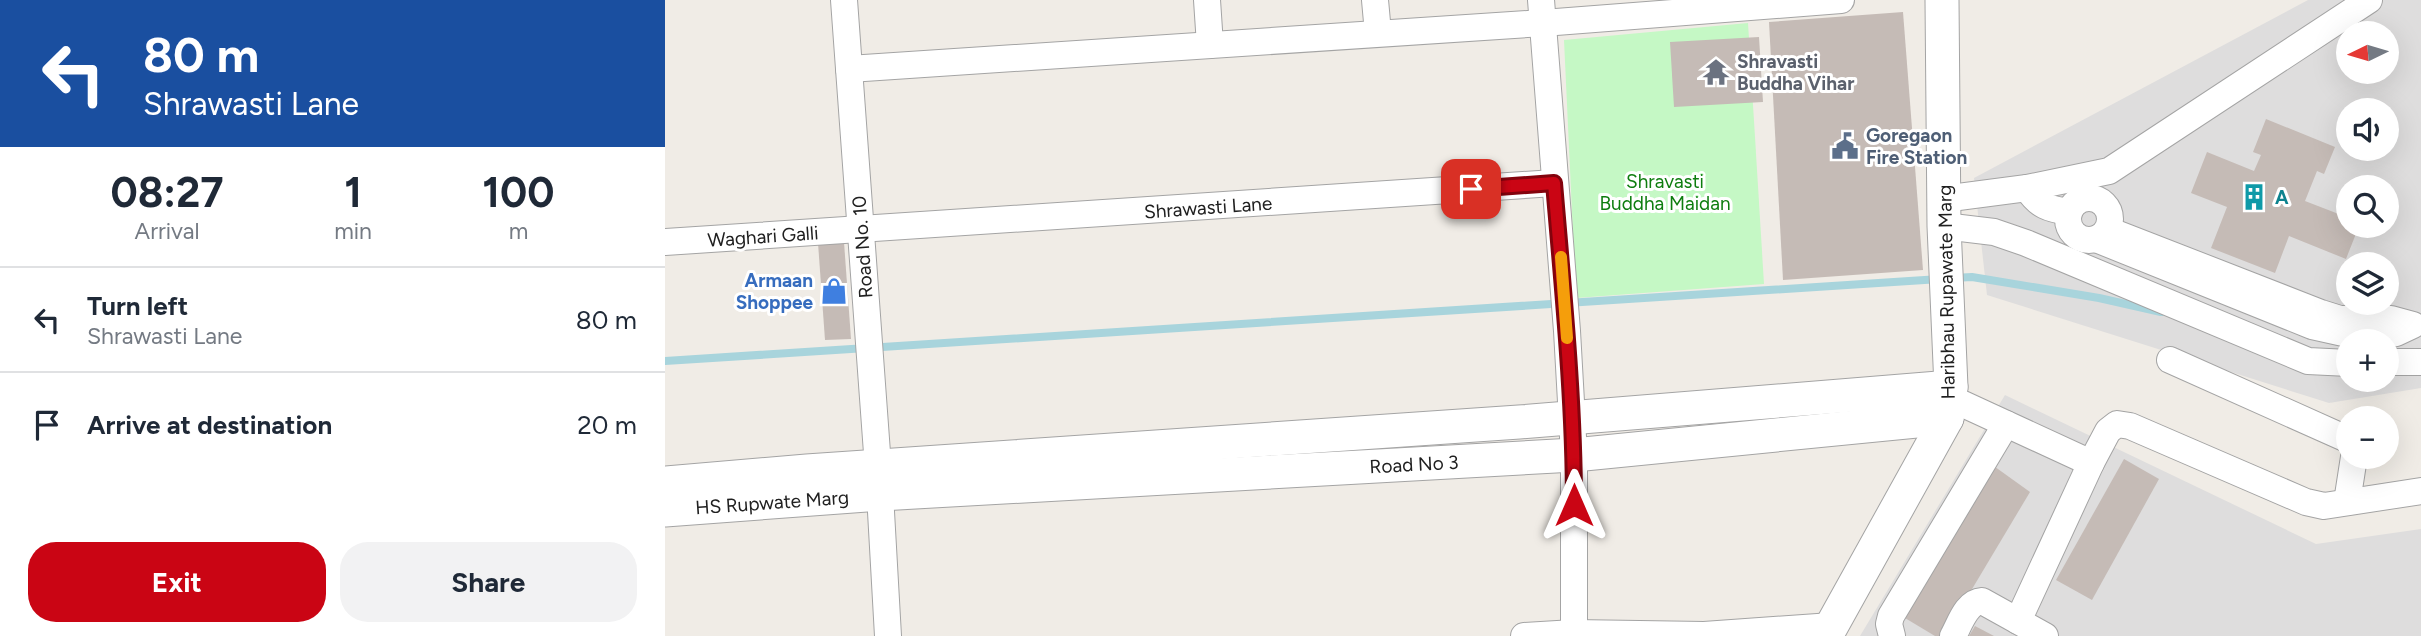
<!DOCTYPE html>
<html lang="en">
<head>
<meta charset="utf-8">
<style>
  body { margin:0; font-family:Figtree,sans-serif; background:#f2f2f3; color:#1f2937; height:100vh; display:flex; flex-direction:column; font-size:26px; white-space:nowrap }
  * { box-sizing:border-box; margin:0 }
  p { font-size:23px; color:#747a83 }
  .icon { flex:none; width:38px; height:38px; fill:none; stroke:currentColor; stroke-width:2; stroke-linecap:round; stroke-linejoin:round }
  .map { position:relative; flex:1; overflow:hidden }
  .details { display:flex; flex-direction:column; background:#fff; width:665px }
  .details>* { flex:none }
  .hud { background:#1a4fa0; color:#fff; overflow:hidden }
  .needle { width:46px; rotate:265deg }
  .controls { position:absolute; left:1671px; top:21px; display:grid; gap:14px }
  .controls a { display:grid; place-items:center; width:63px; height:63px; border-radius:50%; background:#fff; box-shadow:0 7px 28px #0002; font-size:35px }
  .pin { position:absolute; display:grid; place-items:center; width:60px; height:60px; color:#fff; margin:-30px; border-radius:14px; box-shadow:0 4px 10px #0006 }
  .me { position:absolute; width:77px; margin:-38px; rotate:0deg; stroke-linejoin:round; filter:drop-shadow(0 0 5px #0008) }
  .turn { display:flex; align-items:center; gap:24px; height:147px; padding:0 28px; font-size:32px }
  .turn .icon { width:91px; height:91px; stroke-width:2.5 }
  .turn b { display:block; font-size:49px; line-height:60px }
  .eta { display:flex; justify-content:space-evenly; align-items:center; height:119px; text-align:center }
  .eta b { font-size:42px; font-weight:700; line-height:49px }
  .cta { display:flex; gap:14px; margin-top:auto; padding:14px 28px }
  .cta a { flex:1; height:80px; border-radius:28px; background:#ca0514; color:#fff; font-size:28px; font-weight:700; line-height:80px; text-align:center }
  .cta a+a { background:#f2f2f3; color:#1f2937 }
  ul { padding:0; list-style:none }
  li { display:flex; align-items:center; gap:21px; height:105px; padding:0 28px; border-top:2px solid #e0e1e3 }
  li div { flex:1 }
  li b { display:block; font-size:26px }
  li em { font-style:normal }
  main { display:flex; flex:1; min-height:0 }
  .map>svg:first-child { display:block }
  .residential { fill:#dedddd; fill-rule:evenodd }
  .park { fill:#c5f8c5 }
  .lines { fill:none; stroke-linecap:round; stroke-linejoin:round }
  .stream { stroke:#a8d4dc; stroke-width:8 }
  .building { fill:#c5bbb6 }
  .minor-casing { stroke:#a4a4a4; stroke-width:28 }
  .tertiary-casing { stroke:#a4a4a4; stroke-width:35 }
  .minor { stroke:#fff; stroke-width:26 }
  .tertiary { stroke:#fff; stroke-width:33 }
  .route-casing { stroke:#83030d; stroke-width:18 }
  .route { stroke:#ca0514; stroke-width:12 }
  .slow { stroke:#f59e0b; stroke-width:12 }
  .labels { text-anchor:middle; stroke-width:6; stroke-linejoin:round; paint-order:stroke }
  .worship-label { font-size:19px; font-weight:bold; fill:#5b616d; stroke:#fff; text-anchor:start }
  .service-label { font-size:19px; font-weight:bold; fill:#4e5e75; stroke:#fff; text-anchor:start }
  .park-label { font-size:19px; fill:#0e7d0f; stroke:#fff }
  .culture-label { font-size:19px; font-weight:bold; fill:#0d838f; stroke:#fff; text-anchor:start }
  .street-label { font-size:19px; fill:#202020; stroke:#fff }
  .shop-label { font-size:19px; font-weight:bold; fill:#366cbe; stroke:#fff; text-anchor:end }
</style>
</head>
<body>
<main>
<section class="details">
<div class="hud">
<div class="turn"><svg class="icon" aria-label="left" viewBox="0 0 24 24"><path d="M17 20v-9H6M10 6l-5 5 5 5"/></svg><div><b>80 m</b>Shrawasti Lane</div></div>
</div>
<div class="eta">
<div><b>08:27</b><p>Arrival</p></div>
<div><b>1</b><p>min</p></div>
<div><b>100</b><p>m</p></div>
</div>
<ul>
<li><svg class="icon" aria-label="left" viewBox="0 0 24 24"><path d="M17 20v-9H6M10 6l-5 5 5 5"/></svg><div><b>Turn left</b><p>Shrawasti Lane</p></div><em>80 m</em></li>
<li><svg class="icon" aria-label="arrive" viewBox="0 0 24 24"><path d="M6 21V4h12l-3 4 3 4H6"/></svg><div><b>Arrive at destination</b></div><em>20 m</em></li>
</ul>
<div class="cta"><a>Exit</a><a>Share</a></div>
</section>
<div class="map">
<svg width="1756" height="636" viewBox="0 0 1756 636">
  <rect width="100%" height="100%" fill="#f0ece6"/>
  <g class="residential">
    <path d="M1643,0h113v388l-92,15 -342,-108 -13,-117zM1684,33h38v39h-38zM1684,110h38v39h-38zM1684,187h38v39h-38zM1684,264h38v39h-38zM1684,341h38v39h-38z"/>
    <path d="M1340,395l311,149 105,-15v107h-561z"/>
  </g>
  <path class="park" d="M1083,23l16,261 -188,14 -12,-258z"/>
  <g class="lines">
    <g class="stream">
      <path d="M1288,278l19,-1 127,21 62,14"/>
      <path d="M0,361l1275,-82"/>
    </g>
  </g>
  <g class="building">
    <path d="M1238,12l20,258 -140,10 -14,-258z"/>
    <path d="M1094,37l4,65 -89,5 -4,-65z"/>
    <path d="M1601,119l69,28 -11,27 -7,-3 -12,30 44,17v8h10l-13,33 -57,-23 -14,37 -64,-25 16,-41 -36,-14 16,-41 47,19 7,-16 -8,-3z"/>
    <path d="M179,242l7,97 -26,1 -7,-97z"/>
    <path d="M1459,459l35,20 -67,121 -36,-20z"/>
    <path d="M1326,464l39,28 -86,144h-9l-35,-21z"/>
    <path d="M1310,626l19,10h-25z"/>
  </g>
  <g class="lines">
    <defs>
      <g id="minor">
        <path d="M179,0l36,494 8,142"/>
        <path d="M542,0l3,45"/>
        <path d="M710,0l3,33"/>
        <path d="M876,0l26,331 7,124v178l-2,3"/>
        <path d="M184,69l694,-46 298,-23"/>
        <path d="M1362,188c11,18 22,21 42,24"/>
        <circle cx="1424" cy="219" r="21"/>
        <path d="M1278,199l84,-11 82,-17 260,-171"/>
        <path d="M1279,226l50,6 32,11 282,118 41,2"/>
        <path d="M1431,239l216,87 45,10h25l14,-3 17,-8 -22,-6h-51l-19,-6 -213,-83"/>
        <path d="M0,242l889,-59"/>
        <path d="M1505,360l179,80"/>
        <path d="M1722,362h34"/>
        <path d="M1285,398l141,65"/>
        <path d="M1682,502l7,-45"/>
        <path d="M859,636l50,-3 130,2 128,-9"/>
        <path d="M1227,636l-3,-12 2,-8 115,-192"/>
        <path d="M1288,636c7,-12 13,-34 29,-35l36,20"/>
        <path d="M1380,636l-27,-15 73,-158 17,-32 9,-7 13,2 176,76 18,4 97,-15"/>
      </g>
      <g id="tertiary">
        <path d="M0,483l142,-12 712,-49 432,-35"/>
        <path d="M0,510l215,-16 694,-39 373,-37"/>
        <path d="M1161,636l121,-218 4,-31 -7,-161 -2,-226"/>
      </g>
    </defs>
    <use href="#minor" class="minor-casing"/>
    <use href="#tertiary" class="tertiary-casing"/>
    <use href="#minor" class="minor"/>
    <use href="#tertiary" class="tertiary"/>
  </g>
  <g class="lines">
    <defs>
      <path id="route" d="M806,189l83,-6c9,108 20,215 20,322"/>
    </defs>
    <use href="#route" class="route-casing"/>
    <use href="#route" class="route"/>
    <path class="slow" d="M896,257l6,81"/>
  </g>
  <defs>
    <symbol id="temple-bare" viewBox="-9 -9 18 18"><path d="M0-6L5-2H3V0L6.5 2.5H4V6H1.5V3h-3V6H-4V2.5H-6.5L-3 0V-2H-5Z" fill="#6b7280" stroke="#fff" stroke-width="2.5" paint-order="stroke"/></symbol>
    <symbol id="civic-bare" viewBox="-9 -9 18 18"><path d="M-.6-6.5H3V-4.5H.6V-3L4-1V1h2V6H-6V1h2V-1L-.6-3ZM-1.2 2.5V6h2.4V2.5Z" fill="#5c6f8a" stroke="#fff" stroke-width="2.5" paint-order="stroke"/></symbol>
    <symbol id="building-bare" viewBox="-9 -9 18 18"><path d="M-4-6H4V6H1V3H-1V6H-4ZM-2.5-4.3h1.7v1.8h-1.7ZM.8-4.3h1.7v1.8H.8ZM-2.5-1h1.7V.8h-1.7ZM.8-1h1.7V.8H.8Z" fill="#0f9aa8" stroke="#fff" stroke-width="2.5" paint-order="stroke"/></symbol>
    <symbol id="shop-bare" viewBox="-9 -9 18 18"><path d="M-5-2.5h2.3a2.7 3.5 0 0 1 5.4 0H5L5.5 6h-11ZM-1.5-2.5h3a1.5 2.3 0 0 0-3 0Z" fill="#3f7fe0" stroke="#fff" stroke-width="2.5" paint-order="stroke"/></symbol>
  </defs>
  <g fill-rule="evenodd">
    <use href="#temple-bare" x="1032" y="53" width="38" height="38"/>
    <use href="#civic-bare" x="1161" y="127" width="38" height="38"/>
    <use href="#building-bare" x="1570" y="178" width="38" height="38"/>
    <use href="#shop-bare" x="150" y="272" width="38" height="38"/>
  </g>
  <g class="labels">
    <g class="worship-label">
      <text x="1072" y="68">Shravasti<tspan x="1072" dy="22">Buddha Vihar</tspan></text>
    </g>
    <g class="service-label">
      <text x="1201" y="142">Goregaon<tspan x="1201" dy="22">Fire Station</tspan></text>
    </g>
    <g class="park-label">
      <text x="1000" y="188">Shravasti<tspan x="1000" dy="22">Buddha Maidan</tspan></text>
    </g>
    <g class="culture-label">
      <text x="1610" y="204">A</text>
    </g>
    <g class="street-label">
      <text transform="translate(543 207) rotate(-4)" y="7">Shrawasti Lane</text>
      <text transform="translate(98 236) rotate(-4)" y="7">Waghari Galli</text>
      <text transform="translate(197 247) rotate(-94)" y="7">Road No. 10</text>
      <text transform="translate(1281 292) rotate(-91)" y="7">Haribhau Rupawate Marg</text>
      <text transform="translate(749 464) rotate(-3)" y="7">Road No 3</text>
      <text transform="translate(107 502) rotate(-4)" y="7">HS Rupwate Marg</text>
    </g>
    <g class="shop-label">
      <text x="148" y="287">Armaan<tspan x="148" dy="22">Shoppee</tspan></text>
    </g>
  </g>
</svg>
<div class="controls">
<a><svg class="needle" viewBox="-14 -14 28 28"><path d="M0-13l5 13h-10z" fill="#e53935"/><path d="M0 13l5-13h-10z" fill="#747a83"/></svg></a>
<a><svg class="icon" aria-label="sound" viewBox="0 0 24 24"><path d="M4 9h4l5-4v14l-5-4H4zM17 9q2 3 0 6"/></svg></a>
<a><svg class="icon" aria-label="search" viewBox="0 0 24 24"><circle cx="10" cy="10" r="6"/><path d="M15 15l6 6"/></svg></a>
<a><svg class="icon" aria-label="layers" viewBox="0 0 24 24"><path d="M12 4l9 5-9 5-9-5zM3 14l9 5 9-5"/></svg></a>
<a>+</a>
<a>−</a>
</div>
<div class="pin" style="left:806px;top:189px;background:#d93025"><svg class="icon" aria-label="arrive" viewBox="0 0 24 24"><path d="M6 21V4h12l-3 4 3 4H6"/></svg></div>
<svg class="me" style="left:909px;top:505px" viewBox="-20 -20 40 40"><path d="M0-17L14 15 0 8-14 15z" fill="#ca0514" stroke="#fff" stroke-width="4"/></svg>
</div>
</main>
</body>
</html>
